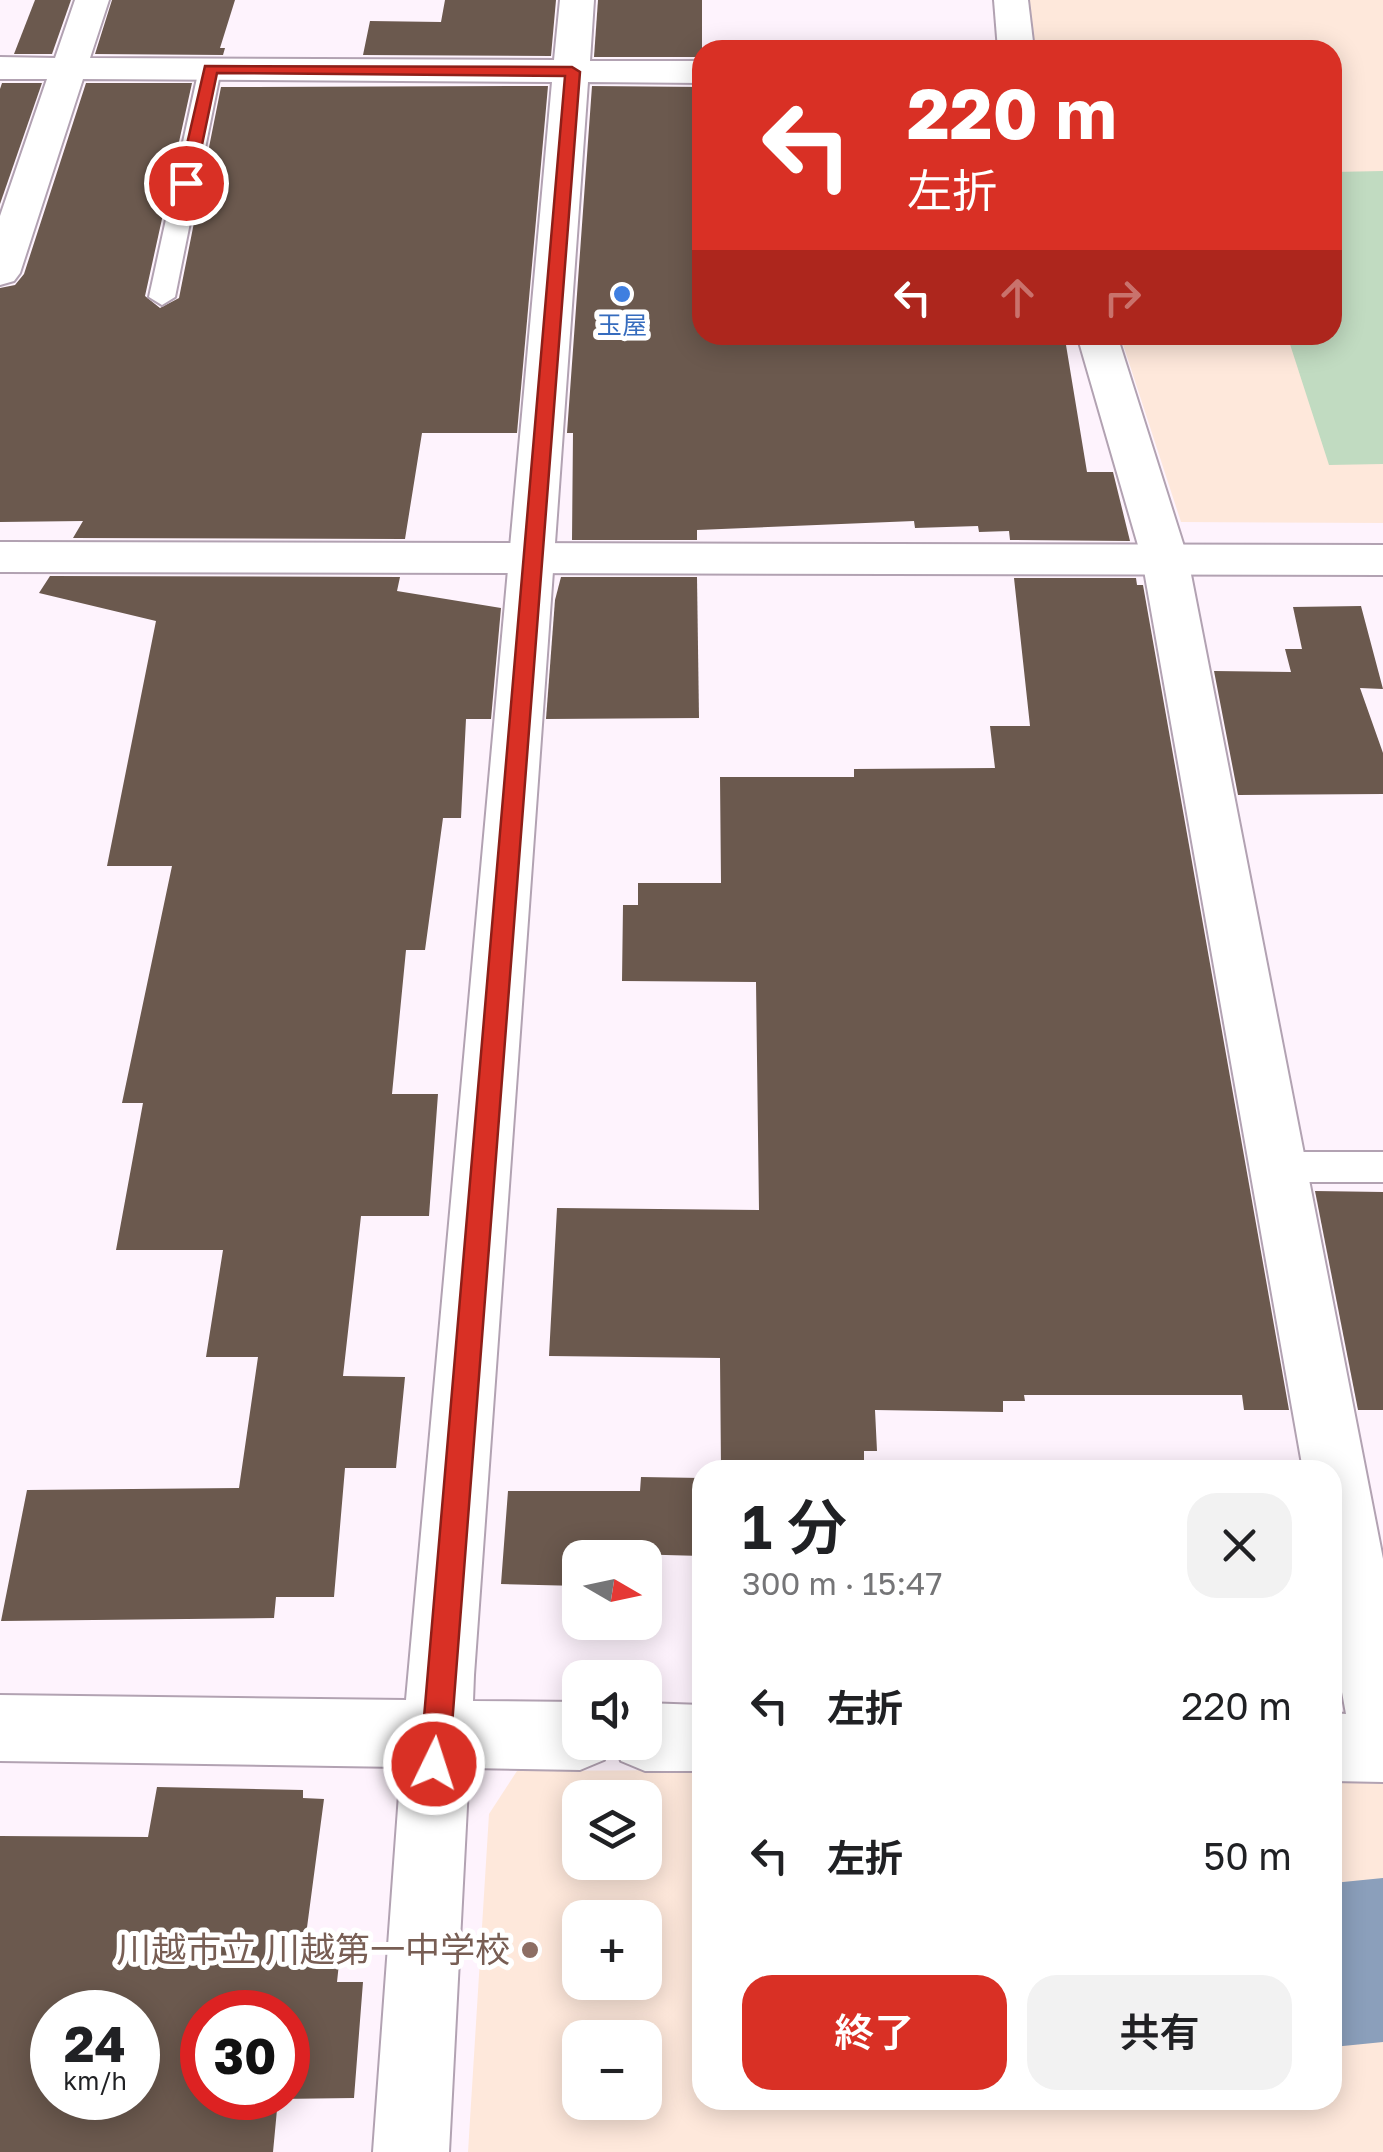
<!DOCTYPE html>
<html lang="ja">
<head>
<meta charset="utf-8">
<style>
  body { margin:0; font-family:"Golos Text","Noto Sans JP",sans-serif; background:#f2f2f2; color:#202124; height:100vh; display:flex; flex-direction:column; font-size:38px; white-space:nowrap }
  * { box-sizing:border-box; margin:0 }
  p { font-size:32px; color:#757577 }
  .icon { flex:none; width:55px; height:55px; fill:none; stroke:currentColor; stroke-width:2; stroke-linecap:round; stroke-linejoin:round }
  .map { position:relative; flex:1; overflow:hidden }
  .sheet { position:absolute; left:692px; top:1460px; width:650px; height:650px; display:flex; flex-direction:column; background:#fff; border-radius:30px; box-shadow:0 5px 25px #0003 }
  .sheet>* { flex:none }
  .banner { position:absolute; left:692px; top:40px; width:650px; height:305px; border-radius:30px; box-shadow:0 5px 25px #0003; background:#d93025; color:#fff; overflow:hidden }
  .needle { width:65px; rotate:99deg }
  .tools { position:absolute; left:562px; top:1540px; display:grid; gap:20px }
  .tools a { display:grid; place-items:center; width:100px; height:100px; border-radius:20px; background:#fff; box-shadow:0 5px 25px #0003; font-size:50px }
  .speed { position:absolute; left:30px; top:1990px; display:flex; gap:20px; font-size:50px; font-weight:700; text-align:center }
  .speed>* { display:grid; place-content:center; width:130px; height:130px; border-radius:50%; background:#fff; box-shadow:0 5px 25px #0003; line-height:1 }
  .speed small { font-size:25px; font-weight:400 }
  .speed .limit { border:15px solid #d22; background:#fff; color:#111 }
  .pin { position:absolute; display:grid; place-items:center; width:85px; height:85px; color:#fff; margin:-42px; border:5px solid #fff; border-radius:50%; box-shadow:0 2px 10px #0007 }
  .me { position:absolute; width:110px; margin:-55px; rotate:4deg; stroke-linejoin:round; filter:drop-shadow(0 0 8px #0008) }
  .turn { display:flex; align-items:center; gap:35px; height:210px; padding:0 50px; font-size:45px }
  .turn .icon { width:130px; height:130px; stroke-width:2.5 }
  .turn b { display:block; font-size:70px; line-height:85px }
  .lanes { display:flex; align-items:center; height:95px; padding:0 50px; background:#0003; justify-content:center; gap:50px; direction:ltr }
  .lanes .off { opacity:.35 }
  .round { display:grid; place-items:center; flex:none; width:105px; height:105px; border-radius:30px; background:#f2f2f2 }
  .head { display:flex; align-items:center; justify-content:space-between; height:170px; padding:0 50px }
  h1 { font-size:60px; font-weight:600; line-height:75px }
  .button { display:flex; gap:20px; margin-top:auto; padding:20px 50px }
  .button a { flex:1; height:115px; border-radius:30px; background:#d93025; color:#fff; font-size:40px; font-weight:600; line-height:115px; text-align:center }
  .button a+a { background:#f2f2f2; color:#202124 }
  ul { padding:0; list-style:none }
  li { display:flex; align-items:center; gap:30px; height:150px; padding:0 50px }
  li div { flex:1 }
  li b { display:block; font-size:38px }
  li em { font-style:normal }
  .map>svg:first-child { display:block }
  .education { fill:#fee8db; fill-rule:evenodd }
  .green { fill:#c1dbc1 }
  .water { fill:#8b9fbb }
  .building { fill:#6b594e; fill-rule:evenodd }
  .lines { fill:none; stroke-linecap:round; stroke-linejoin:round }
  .lane-casing { stroke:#b2a2b2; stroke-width:4 }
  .street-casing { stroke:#b2a2b2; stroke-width:4 }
  .secondary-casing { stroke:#b2a2b2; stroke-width:4 }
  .lane { fill:#fff; fill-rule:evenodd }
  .street { fill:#fff; fill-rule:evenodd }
  .secondary { fill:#fff; fill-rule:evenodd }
  .route { fill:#d93025; stroke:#8d1f18; stroke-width:2.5 }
  .shop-dot { fill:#3f7fe0; stroke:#fff; stroke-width:4 }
  .education-dot { fill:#8d6e63; stroke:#fff; stroke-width:4 }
  .labels { text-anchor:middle; stroke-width:10; stroke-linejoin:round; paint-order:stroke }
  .far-shop-label { font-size:25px; fill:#366cbe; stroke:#fff }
  .near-education-label { font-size:35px; fill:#785e54; stroke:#fff; text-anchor:end }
</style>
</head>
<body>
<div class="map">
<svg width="1383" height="2152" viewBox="0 0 1383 2152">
  <rect width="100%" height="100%" fill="#fef3fd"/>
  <g class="education">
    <path d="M1027,0h356v523l-202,-1 -61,-187h212v-285h-300z"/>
    <path d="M1333,1769h50v383h-915l21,-338 28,-43 185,-1v330h630zM580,1798h65v64h-65zM580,1918h65v64h-65zM580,2038h65v64h-65z"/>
  </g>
  <path class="green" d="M1383,171v293l-54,1 -42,-130h45l1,-163z"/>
  <path class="water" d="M1383,1878v164l-50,5v-164z"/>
  <g class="building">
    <path d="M35,0h36l-19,54h-38z"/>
    <path d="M112,0h123l-15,48h5l-2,7 -128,-1z"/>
    <path d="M445,0h111l-5,56 -188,-1 7,-34 71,1z"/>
    <path d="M598,0h104v57h-108z"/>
    <path d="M2,83h40l-42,121v-115z"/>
    <path d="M86,83h106l-47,213 15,12 19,-10 42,-211 327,-1 -31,347h-95l-17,106 -332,-1 10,-17 -83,1v-234l15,-3 9,-11z"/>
    <path d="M592,86l110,1v248h329l1,10h34l21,127h26l17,69 -120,-1 -1,-9 -30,1 -1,-6 -63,2 -1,-7 -217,9v10h-125l1,-107h-6z"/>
    <path d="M50,576l350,1 -3,14 104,17 -10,111h-25l-5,99h-18l-18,132h-19l-14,144h46l-9,122h-68l-18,160 62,1 -9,91h-51l-11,129h-58l-2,21 -273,3 26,-131 212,-2 19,-131h-52l17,-107h-107l27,-147h-21l50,-237h-65l49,-245 -117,-28z"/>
    <path d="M561,577h136l2,141 -153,1 9,-119z"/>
    <path d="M1014,578h122l1,7h6l146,825h-45l-2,-15h-218l1,6h-22v11l-128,-2 2,41h-13v19h-143l-1,-112 -171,-2 8,-148 202,2 -3,-228 -134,-1 1,-76h15v-22h83l-1,-106h134v-8l141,-1 -5,-42h40z"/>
    <path d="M1361,606l22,83 -23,-1 23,65v41l-145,1 -24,-124 77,1 -6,-23h17l-9,-42z"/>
    <path d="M1315,1191l68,1v218h-25z"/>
    <path d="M641,1477l61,1v78l-109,-3v5h-13v28l-79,-2 7,-93h132z"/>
    <path d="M157,1787l146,3v8l21,1 -18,136h36l-5,47h26l-9,116 -76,1 -5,53h-273v-316l148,1zM52,2012h86v86h-86zM202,2012h86v86h-86z"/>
  </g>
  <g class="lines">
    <defs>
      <g id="lane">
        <path d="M210,62l11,7 -46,228 -13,8 -13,-8 50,-228z"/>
        <path d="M1278,1152h105v30h-105l-13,-4 -5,-11 5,-11z"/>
      </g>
      <g id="street">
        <path d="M75,0h34l-19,58 464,2 6,-60h34l-4,61h112v22l-114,-1 -114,1593 -1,26 107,1v40h31l-7,18 -24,10 -111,-2 -20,384h-76l28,-385 -401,-6v-66l406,5 146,-1618 -469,-3 -63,194 -6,8 -14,4v-69l47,-137h-47v-22l55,1z"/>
        <path d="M994,0h34l6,50h-36z"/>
        <path d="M1077,335h40l71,224 195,1000v223l-51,-1v-68l14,1 -14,-77v-167h-29l-161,-911z"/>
        <path d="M645,1703l57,2v66h-57l-24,-10 -7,-19h31z"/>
      </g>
      <path id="secondary" d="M0,542l1383,3v30l-1383,-3z"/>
    </defs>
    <use href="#lane" class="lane-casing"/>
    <use href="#street" class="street-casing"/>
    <use href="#secondary" class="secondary-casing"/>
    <use href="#lane" class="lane"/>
    <use href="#street" class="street"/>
    <use href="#secondary" class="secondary"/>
  </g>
  <path class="route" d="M205,66l367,1 8,5 -131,1692 -5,10 -10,4 -9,-4 -5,-10 145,-1688 -348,-3 -23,110 -8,4 -8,-4z"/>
  <circle class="shop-dot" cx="622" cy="294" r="10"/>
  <circle class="education-dot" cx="530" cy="1950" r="10"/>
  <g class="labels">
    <g class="far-shop-label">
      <text x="622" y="334">玉屋</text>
    </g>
    <g class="near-education-label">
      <text x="510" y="1962">川越市立 川越第一中学校</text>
    </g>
  </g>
</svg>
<div class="tools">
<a><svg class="needle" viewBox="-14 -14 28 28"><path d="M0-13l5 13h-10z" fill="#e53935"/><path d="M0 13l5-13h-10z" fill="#757577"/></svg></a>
<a><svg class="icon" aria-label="sound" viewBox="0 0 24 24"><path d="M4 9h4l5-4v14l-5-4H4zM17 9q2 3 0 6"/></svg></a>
<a><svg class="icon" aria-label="layers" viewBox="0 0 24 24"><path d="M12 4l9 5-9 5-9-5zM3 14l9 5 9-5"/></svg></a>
<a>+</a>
<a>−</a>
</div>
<div class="speed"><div>24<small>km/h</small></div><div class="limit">30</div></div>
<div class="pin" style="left:186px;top:183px;background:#d93025"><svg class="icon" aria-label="arrive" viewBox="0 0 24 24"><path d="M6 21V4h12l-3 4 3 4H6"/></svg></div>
<svg class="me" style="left:434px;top:1764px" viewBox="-20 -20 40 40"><circle r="17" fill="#d93025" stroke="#fff" stroke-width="3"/><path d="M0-11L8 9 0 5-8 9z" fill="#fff"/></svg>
<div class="banner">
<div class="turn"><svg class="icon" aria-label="left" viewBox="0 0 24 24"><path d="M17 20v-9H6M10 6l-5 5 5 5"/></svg><div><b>220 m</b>左折</div></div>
<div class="lanes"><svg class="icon" aria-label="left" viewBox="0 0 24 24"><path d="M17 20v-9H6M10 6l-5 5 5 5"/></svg><svg class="icon off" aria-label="ahead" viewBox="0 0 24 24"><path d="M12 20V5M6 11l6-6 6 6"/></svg><svg class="icon off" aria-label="right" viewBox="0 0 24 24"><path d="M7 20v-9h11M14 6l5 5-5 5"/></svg></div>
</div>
<section class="sheet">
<div class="head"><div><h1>1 分</h1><p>300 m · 15:47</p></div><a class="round"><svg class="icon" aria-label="close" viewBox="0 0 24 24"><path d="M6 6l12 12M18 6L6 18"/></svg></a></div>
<ul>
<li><svg class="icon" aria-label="left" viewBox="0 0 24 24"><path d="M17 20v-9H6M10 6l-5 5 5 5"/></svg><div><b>左折</b></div><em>220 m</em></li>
<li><svg class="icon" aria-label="left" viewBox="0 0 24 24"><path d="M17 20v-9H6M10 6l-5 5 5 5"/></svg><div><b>左折</b></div><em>50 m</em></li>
</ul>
<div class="button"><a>終了</a><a>共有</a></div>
</section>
</div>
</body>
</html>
